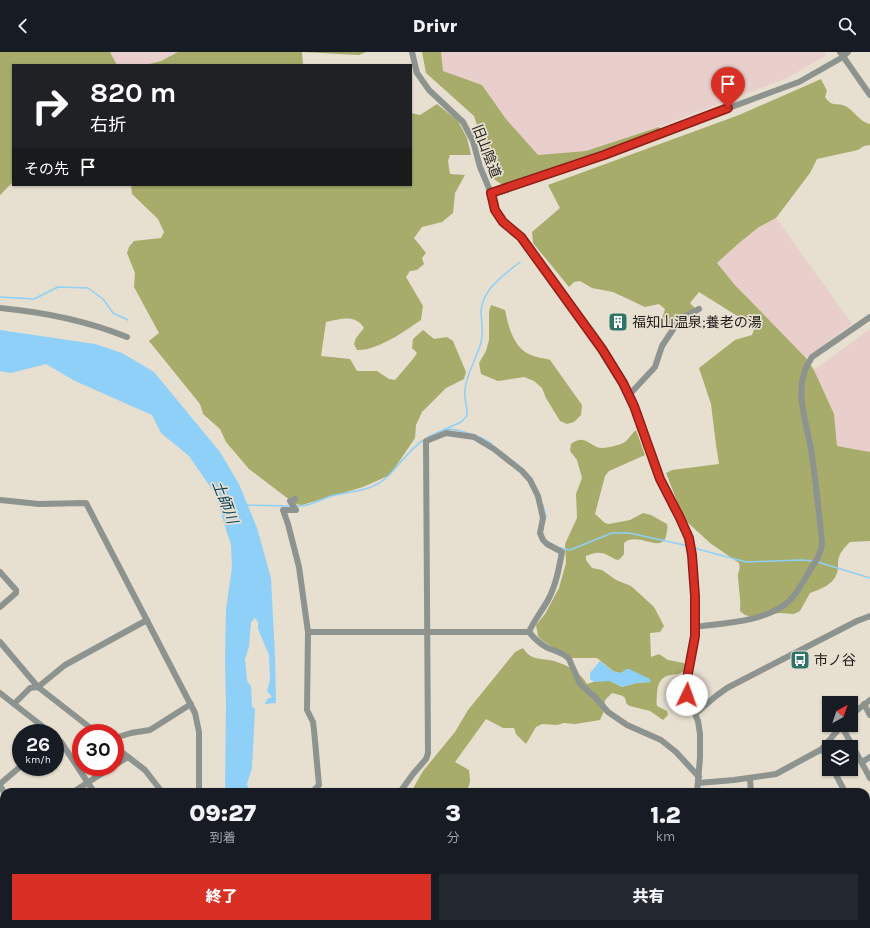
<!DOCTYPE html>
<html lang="ja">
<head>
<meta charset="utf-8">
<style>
  body { margin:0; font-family:Karla,"Noto Sans JP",sans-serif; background:#242831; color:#f1f3f6; height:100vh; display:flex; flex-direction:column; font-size:15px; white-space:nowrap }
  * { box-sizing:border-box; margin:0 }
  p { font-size:13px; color:#9ea1a6 }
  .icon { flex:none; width:22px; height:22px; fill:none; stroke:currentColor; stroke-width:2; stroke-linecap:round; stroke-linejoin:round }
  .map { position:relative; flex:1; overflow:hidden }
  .panel { position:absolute; left:0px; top:736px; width:870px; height:140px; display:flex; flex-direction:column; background:#171b24; border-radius:12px 12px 0 0; box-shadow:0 1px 3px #0004 }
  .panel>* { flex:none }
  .hud { position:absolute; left:12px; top:12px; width:400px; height:122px; border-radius:0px; box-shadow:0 1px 3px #0004; background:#202124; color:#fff; overflow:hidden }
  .needle { width:26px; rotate:40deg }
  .fabs { position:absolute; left:822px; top:644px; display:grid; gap:8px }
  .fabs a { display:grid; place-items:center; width:36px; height:36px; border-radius:0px; background:#171b24; box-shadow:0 1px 3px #0004; font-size:20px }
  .speed { position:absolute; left:12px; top:672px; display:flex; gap:8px; font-size:20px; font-weight:700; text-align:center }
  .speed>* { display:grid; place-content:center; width:52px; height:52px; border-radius:50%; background:#171b24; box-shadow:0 1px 3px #0004; line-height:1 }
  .speed small { font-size:10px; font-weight:400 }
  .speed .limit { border:6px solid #d22; background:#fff; color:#111 }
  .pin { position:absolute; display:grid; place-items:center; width:34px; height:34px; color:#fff; margin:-41px -17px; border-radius:50% 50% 50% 0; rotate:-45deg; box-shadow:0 0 4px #0007 }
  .pin .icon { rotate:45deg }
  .me { position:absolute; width:44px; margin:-22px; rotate:3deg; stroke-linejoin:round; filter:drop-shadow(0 0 3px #0008) }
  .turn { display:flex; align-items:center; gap:14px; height:84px; padding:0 12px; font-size:18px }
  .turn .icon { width:52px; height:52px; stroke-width:2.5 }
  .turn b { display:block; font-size:28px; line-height:34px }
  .then { display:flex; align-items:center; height:38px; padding:0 12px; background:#0003; gap:8px; font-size:15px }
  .eta { display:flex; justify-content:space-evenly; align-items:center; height:68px; text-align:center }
  .eta b { font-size:24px; font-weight:800; line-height:28px }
  .button { display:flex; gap:8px; margin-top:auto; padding:8px 12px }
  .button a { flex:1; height:46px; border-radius:0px; background:#d93025; color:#fff; font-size:16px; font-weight:800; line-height:46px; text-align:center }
  .button a+a { background:#242831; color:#f1f3f6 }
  header { display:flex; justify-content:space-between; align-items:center; height:52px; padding:0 12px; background:#171b24; font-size:18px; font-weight:800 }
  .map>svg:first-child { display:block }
  .industrial { fill:#e9cfcb }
  .forest { fill:#a7ac6b }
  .water { fill:#8ed0f7 }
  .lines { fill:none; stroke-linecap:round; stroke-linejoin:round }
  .stream { stroke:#8ed0f7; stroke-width:1.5 }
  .minor { stroke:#8d938e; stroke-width:6 }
  .route-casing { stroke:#8d1f18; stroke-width:10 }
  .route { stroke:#d93025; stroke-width:7 }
  .labels { text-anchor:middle; stroke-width:3.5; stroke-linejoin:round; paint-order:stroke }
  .street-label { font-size:14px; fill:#201d18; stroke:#e7dfd0 }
  .poi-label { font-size:14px; fill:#201d18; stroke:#e7dfd0; text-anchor:start }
  .water-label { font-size:15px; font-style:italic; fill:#0b425c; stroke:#e7dfd0 }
</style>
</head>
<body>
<header><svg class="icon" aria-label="back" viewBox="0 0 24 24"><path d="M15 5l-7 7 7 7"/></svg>Drivr<svg class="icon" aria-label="search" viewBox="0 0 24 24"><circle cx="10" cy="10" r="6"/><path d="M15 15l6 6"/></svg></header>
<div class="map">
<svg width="870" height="876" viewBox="0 0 870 876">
  <rect width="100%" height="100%" fill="#e7dfd0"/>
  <g class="industrial">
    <path d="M110,0h68l-17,9 -16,4h-28z"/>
    <path d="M441,0h384v4l-40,23 -126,48 -73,24 -48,5 -32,-37 -24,-34 -39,-14z"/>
    <path d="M776,166l76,106 -46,34 -72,-74 -17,-21 22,-20 20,-16z"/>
    <path d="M870,277v123l-33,-6 -3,-32 -20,-44z"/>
  </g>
  <g class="forest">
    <path d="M0,0h110l7,13h-104v117l-13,13z"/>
    <path d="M178,0h188l-7,3 -57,-3 1,13h-158l16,-4z"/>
    <path d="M422,0h19l2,19 39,14 24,34 32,36 48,-4 73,-24 2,3 -158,55 -8,-5 -21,-64 -48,-43z"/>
    <path d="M821,27l6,12 -2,6c8,12 12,4 22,10 8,5 13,15 23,17v21l-6,1 -6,4 -41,9 -7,14 -34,45 -17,9 -20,16 -22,20 17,21 72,74 8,12 20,44 3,32 33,6v89l-20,1c-4,4 -9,9 -11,15 -2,5 0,11 -2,16 -4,12 -16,16 -27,20l-10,18 -6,3 -14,-1 -28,4 -7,-2 -5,-4c1,-11 -1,-21 -2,-33 -1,-7 3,-6 1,-15l-29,-20 -26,-24 -18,-46 6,-3 47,-6 -3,-19 -5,-41 -12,-36 36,-28 17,-5 3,-8 -56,-35 -9,11 5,5v6l-12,7 -10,10 -12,-9 4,-13 -6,-5 -14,3 -32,-15 -21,-4 -12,-7 -6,1 -5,5 -36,-44 -1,-11 28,-24 -12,-23 191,-70z"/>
    <path d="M437,52l21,17 9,17 4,17h-21l-2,6 2,13 15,1 -10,18 -2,20 -11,9 -20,5 -8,11 12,15 -4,5 2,6 -7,6 -7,1 -4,6 17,29 -2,14c-16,11 -44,31 -64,30l-3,-6 2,-6 8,-10c-9,-14 -23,-9 -38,-6l-5,34 29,3 7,12h20l12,8 6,1 18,-21 4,-6 -5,-5 1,-9 10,-9 11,9 13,-2 6,4 13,31 -2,7 -18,9 -24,24 -6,13 -1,13 -25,37 -27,12 -61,18 -7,-1 -46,-35 -23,-27 -6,-13 -17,-15 -3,-10 -51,-63 10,-8 -25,-46 1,-14 -8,-20 2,-6 5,-6 27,-3 3,-6 -6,-13 -26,-25 -1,-9h280v-72l9,2z"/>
    <path d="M491,253l14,5c3,16 9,39 26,45 7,3 13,3 19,5l32,45 -1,10 -7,7 -7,2 -7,-3 -14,-23 -4,-10 -8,-7 -10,-4 -26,4 -17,-7 -2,-11 7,-12 3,-11v-28z"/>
    <path d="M636,378l9,25 -36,16 -4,5 -10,38 10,9 4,1 21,-4 13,-7 8,2 16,9c1,4 0,8 -1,12 -4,18 -29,-5 -42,7v11l-4,5 -3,1c-14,-7 -16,-10 -31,-4v4l6,8 10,2 14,10 15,6 23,21 10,19 -4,6 -10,1 1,24 8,-3 9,6 16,3 2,3c-3,16 -27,-1 -29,27 0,5 -1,9 0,13l10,5 1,4 -5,5 -13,-9 -20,-5c-6,-3 -3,-4 -5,-8 -2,-3 -10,-4 -13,-5l-7,7 -1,11 -4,9 -25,4 -11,-1 -7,2 -15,-1 -6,3 -10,17 -10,-10 -2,-6h-11l-17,-9 -31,43 14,8c1,10 3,15 -5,22h-53l12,-21 32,-39 13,-22 47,-58 8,-4c8,13 18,10 31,13 13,4 26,11 33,23l9,-3h14l12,6 14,-4 15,-1 -27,-10 -4,1 -7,-2 -16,-13h-26l-28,-17 -5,-5 -2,-11 9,-11 14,-26 7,-25 -1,-19 12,-26 -1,-24 6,-16 -5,-18 -7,-9 1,-7c12,-9 15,-2 26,3 5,3 23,-2 28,-5 4,-3 7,-9 11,-12z"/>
    <path d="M0,855l4,2v15h24l6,4h-34z"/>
    <path d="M322,872h53l1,4h-52z"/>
  </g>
  <g class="water">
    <path d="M0,278l95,14 27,9 32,19 66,80 19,32 18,44 14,50 4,79 1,46 -11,1 2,-5 5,-2 -5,-6 3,-11 -1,-25 -11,-26v-7l-3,-4 -4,4 -2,25 -4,12 2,22 4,5 1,20 3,3 -3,59 -5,16 2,8h-24l1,-87 -1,-45 1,-51 6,-42 -1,-23 -4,-11 -11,-38 -27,-39 -28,-23 -9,-18 -77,-34 -29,-17 -35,9 -11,-2z"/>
    <path d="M600,609c7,5 18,18 26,8h3l21,10 1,3 -15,1 -14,4 -12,-6 -16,1 -4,-3v-6z"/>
  </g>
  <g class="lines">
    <g class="stream">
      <path d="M0,245l34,2 24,-12 30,1 15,11 10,14 15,7"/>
      <path d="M445,377l12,1 14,4"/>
      <path d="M428,385l33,-15 6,-6c1,-10 -4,-18 -2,-27 2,-17 12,-31 16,-47 3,-11 0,-20 0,-30 1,-23 23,-37 39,-50"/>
      <path d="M480,385l12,7"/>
      <path d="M246,453l45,1"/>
      <path d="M543,453l3,12"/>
      <path d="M296,454c13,1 23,-6 35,-10 19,-5 39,-4 55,-18 13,-12 23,-29 39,-39"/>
      <path d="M560,496l10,2 42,-17h17l60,13"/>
      <path d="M694,496l52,14 56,-2 13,1"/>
      <path d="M818,510l52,16"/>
    </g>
    <g class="minor">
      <path d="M412,0l5,21 12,17 34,32 10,19 7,26 11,26 4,17 8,12 18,15 81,112 21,34 11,23 25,73 21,39 9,20 4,17 2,40v42l-9,47 1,11 11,26 2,13v24l-3,34"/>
      <path d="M840,0l30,43"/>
      <path d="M491,141l113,-38 165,-62 30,-11 44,-25 5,-5"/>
      <path d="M0,256c43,4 87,13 127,29"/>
      <path d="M629,343l26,-28 7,-21 18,-27 19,-10"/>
      <path d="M295,447l-5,2 6,9h-13l5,14 11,43 9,65 -1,78 6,12 1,8 5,55 -7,7"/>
      <path d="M0,448l39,4 47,-1 109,210 4,19v60"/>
      <path d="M0,520l16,18v3l-16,14"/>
      <path d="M695,575c28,-4 70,-5 93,-25 9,-8 15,-20 21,-30 6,-10 13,-19 13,-30 -3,-29 -6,-58 -10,-86 -4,-33 -22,-68 0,-99l58,-40"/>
      <path d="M308,580h221c5,6 10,11 17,15 8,4 17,5 23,12l11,25 15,13 13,15 19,13 34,15 15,12 23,25"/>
      <path d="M0,590l38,45 59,46"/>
      <path d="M0,641l51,40"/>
      <path d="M14,652l16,-16 8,-1 27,-22 82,-45"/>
      <path d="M864,652l6,11"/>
      <path d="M695,662l21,-18 11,-8 130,-67 13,-5"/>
      <path d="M851,663l19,-15"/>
      <path d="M841,673l29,53"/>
      <path d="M55,685l6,5 33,50"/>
      <path d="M115,686l16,-5 19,-3 41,-26"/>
      <path d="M115,695l30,23 17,22"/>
      <path d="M822,697l7,12"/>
      <path d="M862,710l8,-5"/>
      <path d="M115,713l13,-8"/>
      <path d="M833,717l12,23"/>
      <path d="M750,727l1,13"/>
      <path d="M698,731l36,-3 42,-6 46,-25 20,-24"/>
      <path d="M0,732l21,-18"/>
      <path d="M0,734l4,6"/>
      <path d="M73,740l39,-25"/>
      <path d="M400,740l13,-18 13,-15 2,-6 -2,-312 20,-8 28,4 20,12 28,22 8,9 8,16 5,22 -3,15 3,7 4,4 15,8c-3,16 -6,33 -14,48 -6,11 -14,20 -19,32"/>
      <path d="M866,779l4,4"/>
      <path d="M64,872l2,4"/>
      <path d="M174,872l4,4"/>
      <path d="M199,872v4"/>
      <path d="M408,872l2,4"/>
      <path d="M485,872l7,4"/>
      <path d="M721,872v4"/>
      <path d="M821,872l3,4"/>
    </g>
  </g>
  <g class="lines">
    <defs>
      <path id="route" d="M687,643l-1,-11 9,-48v-40l-3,-41 -3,-17 -9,-20 -20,-39 -26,-73 -11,-23 -21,-34 -81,-112 -18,-15 -8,-12 -4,-17 113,-38 124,-47"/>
    </defs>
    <use href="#route" class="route-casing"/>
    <use href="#route" class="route"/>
  </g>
  <defs>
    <symbol id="building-square" viewBox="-11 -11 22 22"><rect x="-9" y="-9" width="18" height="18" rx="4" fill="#2e7469" stroke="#e7dfd0"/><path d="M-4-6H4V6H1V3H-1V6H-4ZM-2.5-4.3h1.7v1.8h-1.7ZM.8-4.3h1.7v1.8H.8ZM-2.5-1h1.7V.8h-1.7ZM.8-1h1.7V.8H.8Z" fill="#fff"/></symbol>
    <symbol id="bus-square" viewBox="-11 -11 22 22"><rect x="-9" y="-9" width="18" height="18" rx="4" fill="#2e7469" stroke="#e7dfd0"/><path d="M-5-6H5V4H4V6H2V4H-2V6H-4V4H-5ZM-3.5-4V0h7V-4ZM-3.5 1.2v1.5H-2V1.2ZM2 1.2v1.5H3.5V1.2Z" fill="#fff"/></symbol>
  </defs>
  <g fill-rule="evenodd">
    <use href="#building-square" x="607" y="259" width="22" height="22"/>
    <use href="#bus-square" x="789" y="597" width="22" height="22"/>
  </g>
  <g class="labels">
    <g class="street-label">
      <text transform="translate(487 99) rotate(69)" y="5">旧山陰道</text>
    </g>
    <g class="poi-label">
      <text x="632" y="275">福知山温泉;養老の湯</text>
      <text x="814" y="613">市ノ谷</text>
    </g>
    <g class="water-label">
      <text transform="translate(225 450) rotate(69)" y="5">土師川</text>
    </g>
  </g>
</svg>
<div class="fabs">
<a><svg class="needle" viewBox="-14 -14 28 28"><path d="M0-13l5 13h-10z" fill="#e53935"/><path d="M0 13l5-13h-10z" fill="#9ea1a6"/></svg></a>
<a><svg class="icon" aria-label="layers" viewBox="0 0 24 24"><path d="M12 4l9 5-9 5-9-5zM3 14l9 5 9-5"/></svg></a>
</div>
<div class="speed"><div>26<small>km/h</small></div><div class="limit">30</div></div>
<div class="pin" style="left:728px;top:56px;background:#d93025"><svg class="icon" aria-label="arrive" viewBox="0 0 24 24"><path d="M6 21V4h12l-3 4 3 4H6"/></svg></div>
<svg class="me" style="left:687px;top:643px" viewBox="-20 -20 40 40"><circle r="19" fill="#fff"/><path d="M0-13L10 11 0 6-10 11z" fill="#d93025"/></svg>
<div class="hud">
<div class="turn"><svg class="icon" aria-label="right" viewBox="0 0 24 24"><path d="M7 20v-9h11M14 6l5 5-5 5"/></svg><div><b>820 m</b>右折</div></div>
<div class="then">その先<svg class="icon" aria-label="arrive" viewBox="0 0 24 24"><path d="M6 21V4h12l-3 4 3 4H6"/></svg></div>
</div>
<section class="panel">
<div class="eta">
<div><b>09:27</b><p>到着</p></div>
<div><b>3</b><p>分</p></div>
<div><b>1.2</b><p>km</p></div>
</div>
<div class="button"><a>終了</a><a>共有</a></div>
</section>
</div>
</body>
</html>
